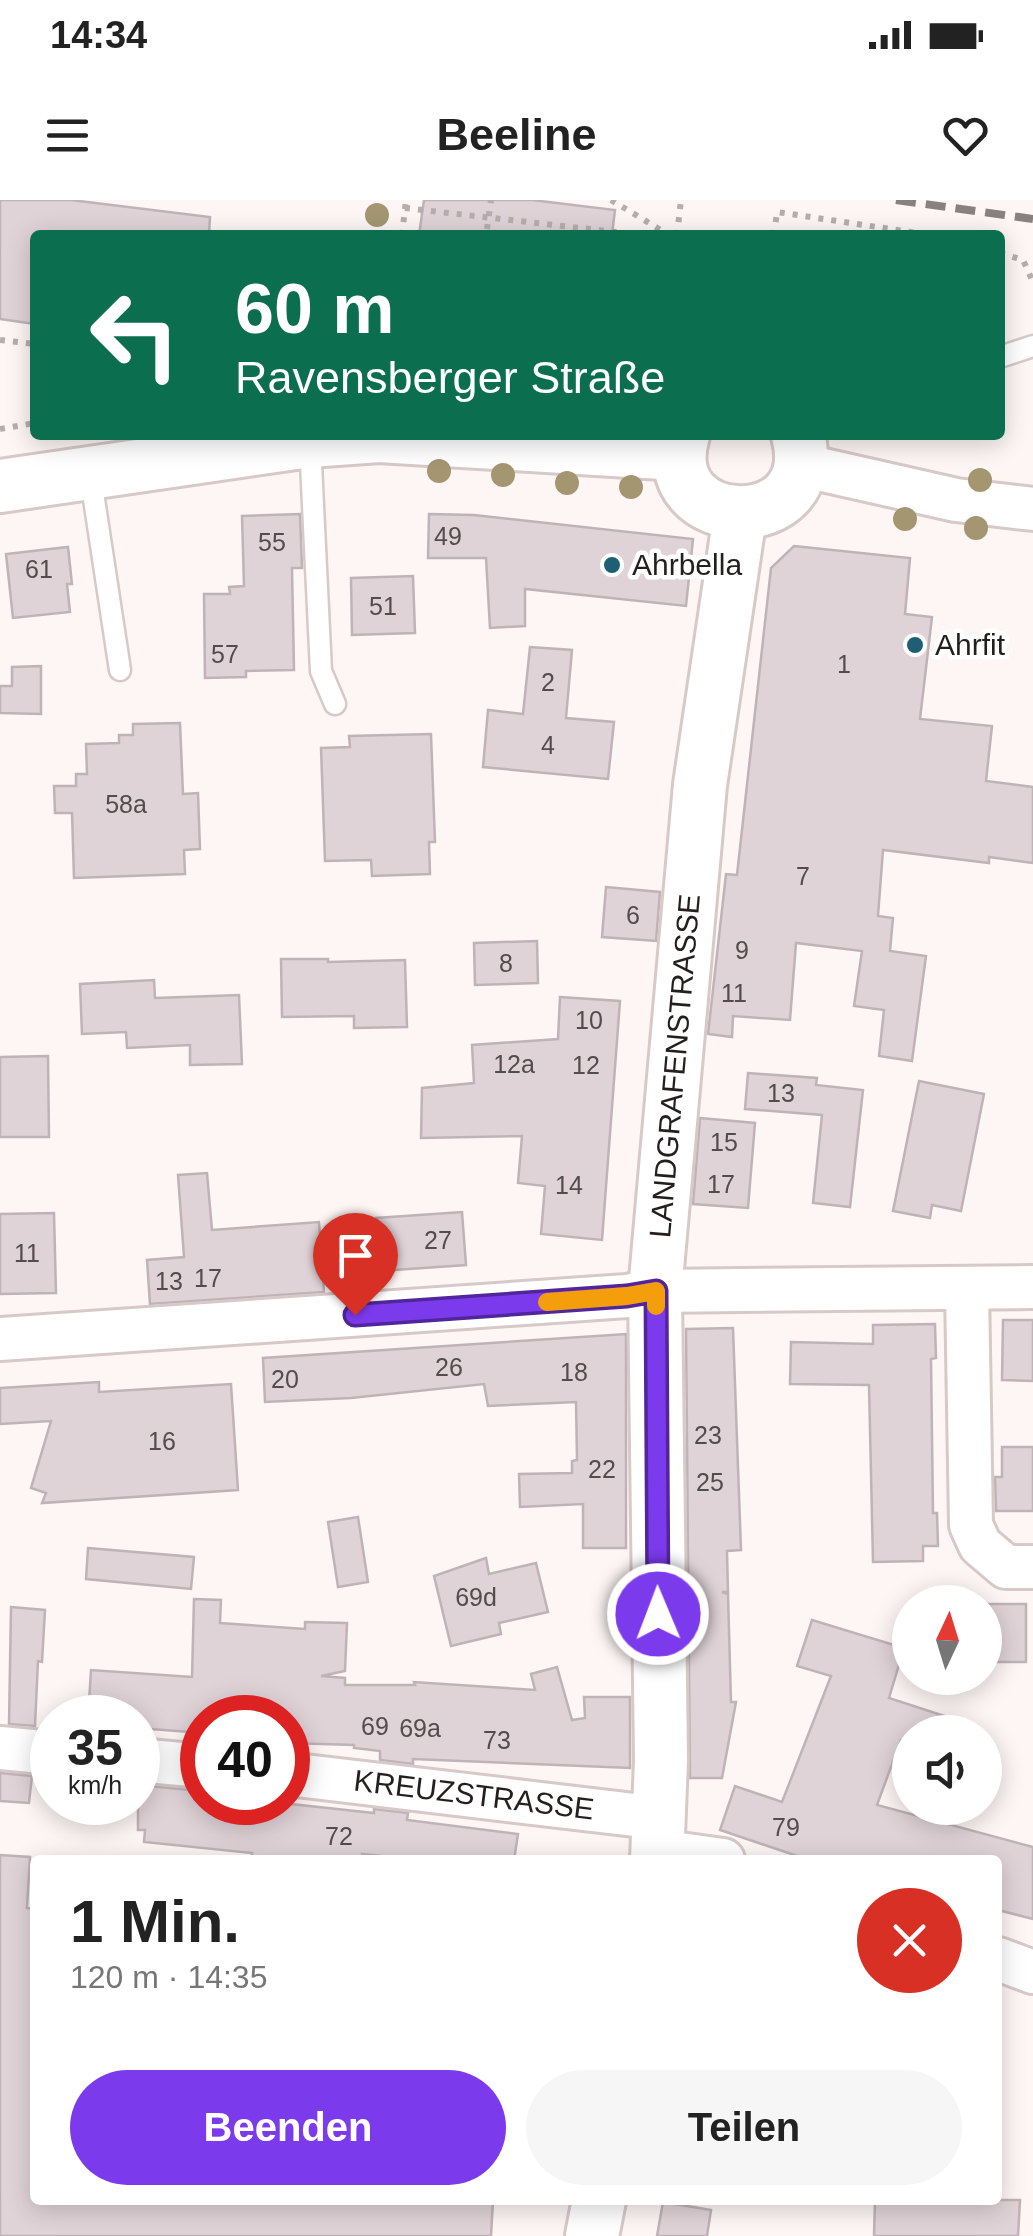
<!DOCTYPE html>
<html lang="de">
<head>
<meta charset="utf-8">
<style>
  body { margin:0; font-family:Arial,sans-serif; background:#f6f6f6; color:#222; height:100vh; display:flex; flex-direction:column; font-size:38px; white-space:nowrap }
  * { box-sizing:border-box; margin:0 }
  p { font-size:32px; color:#767676 }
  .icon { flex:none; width:55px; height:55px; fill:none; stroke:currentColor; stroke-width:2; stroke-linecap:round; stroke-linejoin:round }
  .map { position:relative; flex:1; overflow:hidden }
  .panel { position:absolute; left:30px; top:1655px; width:972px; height:350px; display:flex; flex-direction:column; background:#fff; border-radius:10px; box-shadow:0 5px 25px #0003 }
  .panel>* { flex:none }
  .banner { position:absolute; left:30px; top:30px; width:975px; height:210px; border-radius:10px; box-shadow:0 5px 25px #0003; background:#0b6e4f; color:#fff; overflow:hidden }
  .needle { width:65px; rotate:4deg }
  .tools { position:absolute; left:892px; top:1385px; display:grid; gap:20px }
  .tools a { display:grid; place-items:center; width:110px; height:110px; border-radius:50%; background:#fff; box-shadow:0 5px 25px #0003; font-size:50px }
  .speed { position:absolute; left:30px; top:1495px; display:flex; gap:20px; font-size:50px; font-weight:700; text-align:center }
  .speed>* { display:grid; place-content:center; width:130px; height:130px; border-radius:50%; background:#fff; box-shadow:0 5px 25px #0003; line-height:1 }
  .speed small { font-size:25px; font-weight:400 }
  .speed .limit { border:15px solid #d22; background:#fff; color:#111 }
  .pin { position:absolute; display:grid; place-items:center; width:85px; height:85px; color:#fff; margin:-102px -42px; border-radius:50% 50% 50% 0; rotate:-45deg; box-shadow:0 0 10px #0007 }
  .pin .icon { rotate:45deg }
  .me { position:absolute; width:110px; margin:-55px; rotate:359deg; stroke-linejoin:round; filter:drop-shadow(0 0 8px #0008) }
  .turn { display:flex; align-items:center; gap:35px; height:210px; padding:0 40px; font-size:45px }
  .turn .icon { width:130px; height:130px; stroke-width:2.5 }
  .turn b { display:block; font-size:70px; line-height:85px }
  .round { display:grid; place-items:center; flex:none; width:105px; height:105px; border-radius:52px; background:#f6f6f6 }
  .summary { display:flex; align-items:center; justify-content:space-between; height:170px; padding:0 40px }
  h1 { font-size:60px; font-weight:700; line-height:75px }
  .primary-button { display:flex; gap:20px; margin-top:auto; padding:20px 40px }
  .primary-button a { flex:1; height:115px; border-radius:60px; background:#7c3aed; color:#fff; font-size:40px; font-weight:700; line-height:115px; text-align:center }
  .primary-button a+a { background:#f6f6f6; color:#222 }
  .status { display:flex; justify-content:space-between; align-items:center; height:70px; padding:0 50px; background:#fff; direction:ltr }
  .status svg { height:28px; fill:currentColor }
  header { display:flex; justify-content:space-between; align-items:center; height:130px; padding:0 40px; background:#fff; font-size:45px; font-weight:700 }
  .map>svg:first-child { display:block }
  .building { fill:#e0d3d8; stroke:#bfb3b7; stroke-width:2.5 }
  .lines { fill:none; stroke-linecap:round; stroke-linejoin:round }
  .service-casing { stroke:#d7c9c8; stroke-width:25 }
  .minor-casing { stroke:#d7c9c8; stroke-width:48 }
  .tertiary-casing { stroke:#d7c9c8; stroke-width:58 }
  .path { stroke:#b5aead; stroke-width:6; stroke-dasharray:5 8; stroke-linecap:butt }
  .service { stroke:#fff; stroke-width:20 }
  .minor { stroke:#fff; stroke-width:42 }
  .tertiary { stroke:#fff; stroke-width:52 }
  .rail { stroke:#888180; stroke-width:8; stroke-dasharray:20 10; stroke-linecap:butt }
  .tree { fill:#a39671 }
  .route-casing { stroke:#51269a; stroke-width:25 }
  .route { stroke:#7c3aed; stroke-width:18 }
  .slow { stroke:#f59e0b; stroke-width:18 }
  .poi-dot { fill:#1e5f73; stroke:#fff; stroke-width:4 }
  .labels { text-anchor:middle; stroke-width:9; stroke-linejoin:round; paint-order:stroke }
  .number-label { font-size:25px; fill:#534c4c }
  .poi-label { font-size:30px; fill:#241f1e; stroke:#fff; text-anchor:start }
  .street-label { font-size:30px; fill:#241f1e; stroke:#fff }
</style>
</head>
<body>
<div class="status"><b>14:34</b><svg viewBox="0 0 49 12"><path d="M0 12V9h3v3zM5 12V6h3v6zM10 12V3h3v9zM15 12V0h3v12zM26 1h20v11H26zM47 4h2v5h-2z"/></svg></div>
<header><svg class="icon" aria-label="menu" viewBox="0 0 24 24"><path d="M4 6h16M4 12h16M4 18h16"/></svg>Beeline<svg class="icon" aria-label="heart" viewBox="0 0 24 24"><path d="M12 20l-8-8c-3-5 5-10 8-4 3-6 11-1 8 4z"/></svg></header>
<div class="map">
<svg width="1033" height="2036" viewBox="0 0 1033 2036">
  <rect width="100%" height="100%" fill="#fef6f5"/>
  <g class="building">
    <path d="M0,0h71l139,17 -1,18h-174v89l-35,-5z"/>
    <path d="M424,0h108l83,10 -3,25h-193z"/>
    <path d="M300,314l2,54h-10l2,102 -48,1v6l-41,1 -1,-84h26l-1,-7 15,-1 -2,-70z"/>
    <path d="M429,314l45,1 219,24 -7,67 -161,-17v37l-35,2 -4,-70h-58z"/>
    <path d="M794,346l116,12 -5,56 27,3 -12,102 72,7 -6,55 47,6v76l-44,-6v6l-106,-13 -5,66 15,2 -3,33 36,5 -14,105 -33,-5 5,-46 -30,-4 8,-55 -66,-8 -6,77 -57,-4 -1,21 -24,-3 18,-160 11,1 34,-307z"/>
    <path d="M68,347l4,37h-5l3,28 -57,6 -7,-64z"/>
    <path d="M413,376l2,57 -63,2 -1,-57z"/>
    <path d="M530,447l42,3 -6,68 48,4 -6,57 -125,-12 5,-57 35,4z"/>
    <path d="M41,466v48l-41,-1v-27h12v-19z"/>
    <path d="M180,523l3,71 15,-1 2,56 -16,1 1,24 -111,4 -2,-65h-17l-1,-27h22v-12h11l-1,-30 33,-1v-8h14v-11z"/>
    <path d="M431,534l4,108h-6l1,32 -58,2 -1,-16 -46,1 -4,-113 29,-1 -1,-11z"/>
    <path d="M606,687l54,5 -4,49 -54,-4z"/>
    <path d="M537,741l1,42 -63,2 -1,-42z"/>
    <path d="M281,759h47v3l77,-2 2,67 -53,1v-12l-72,1z"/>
    <path d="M154,780l1,18 84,-3 3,69 -52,1v-20l-63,3 -1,-16 -44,2 -2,-50z"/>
    <path d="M560,797l60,4 -18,239 -61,-6 4,-48 -27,-3 4,-47 -101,2 1,-50 52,-5 -2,-38 86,-6z"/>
    <path d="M48,856l1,81h-49v-80z"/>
    <path d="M748,873l69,5 -1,7 47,5 -13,117 -37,-4 9,-88 -77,-6z"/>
    <path d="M919,881l65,13 -23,117 -29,-6 -2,13 -37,-7z"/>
    <path d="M700,918l55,5 -7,85 -55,-4z"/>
    <path d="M207,973l5,57 107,-8 5,70 -174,12 -3,-44 37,-3 -6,-82z"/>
    <path d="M462,1012l4,53 -86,6 -4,-53z"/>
    <path d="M54,1013l2,80 -56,1v-80z"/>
    <path d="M1003,1120h30v61l-31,-1z"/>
    <path d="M935,1124l1,34 -5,1 2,154h4l1,33h-15v15l-50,1 -4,-177 -79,-1 1,-42 82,2v-19z"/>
    <path d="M733,1128l8,222 -14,1 1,41h-6l6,2 3,108h5l-14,76h-32l-4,-449z"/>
    <path d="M626,1134v214h-43v-44l-63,3 -1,-33 53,-1v-12l5,-1 -1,-58 -88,4 -4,-22 -133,14 -86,4 -2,-44z"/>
    <path d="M99,1182v10l132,-8 7,106 -196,13 4,-10 -15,-5 20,-67 -51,3v-36z"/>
    <path d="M1002,1247h31v64h-37l-1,-34h7z"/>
    <path d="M358,1317l10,65 -30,5 -10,-65z"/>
    <path d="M88,1348l106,9 -3,32 -105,-10z"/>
    <path d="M486,1358l3,16 47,-11 12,49 -49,11 2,11 -50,12 -17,-70z"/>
    <path d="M194,1399l27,1 -1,23 85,6v-7l42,1 -2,48 -24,5 24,2v7h70l-1,-3 121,8 -4,-16 26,-7 15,53 13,-2 -1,-21h46v71l-217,-9v5l-33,-4v-9l-26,-3v-3l-66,-2v-25h-86v15l-64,-5v-10h-50l3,-48 101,7z"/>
    <rect x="985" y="1404" width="41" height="58"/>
    <path d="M11,1407l34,3 -3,52 -4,-1 -3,65 -26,-2z"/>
    <path d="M812,1420l92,28 -15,50 89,29v5h-68v10l-9,-2 -24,65 156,42v72l-35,-9v-50h-189l-89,-30 15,-44 47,16 49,-126 -34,-10z"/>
    <path d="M0,1573l32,3 -3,27 -29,-2z"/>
    <path d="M138,1585l64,6v11h71l101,11v-4l34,4 -1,7 111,14 -4,26h-94l-58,-6v6h-111l1,-7 -108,-11 1,-12h-7z"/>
    <path d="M0,1655l30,2 -3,51 8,1v291h458l-2,36h-491z"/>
    <path d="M875,2000h145l-2,36h-144z"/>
    <path d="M663,2002l48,8 -4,26h-50z"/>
  </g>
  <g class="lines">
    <defs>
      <g id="service">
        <path d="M1000,157l33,-11"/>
        <path d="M310,243l11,228 14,33"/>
        <path d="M90,273l30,197"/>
      </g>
      <g id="minor">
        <path d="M801,265l155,35 77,9"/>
        <path d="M967,1089l4,236 9,20 26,22h27"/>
        <path d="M0,1139l627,-43 28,-5 378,-4"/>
        <path d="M0,1548l52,5"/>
        <path d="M138,1560l64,6"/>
        <path d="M288,1574l372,44"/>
        <path d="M658,1651l65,9"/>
        <path d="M998,1759l35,13"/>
      </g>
      <g id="tertiary">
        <path d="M683,235c-30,101 143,105 115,0"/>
        <path d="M0,286l309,-45 70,-5 300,18"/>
        <path d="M657,1660l4,-100 -6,-469 45,-506 40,-270"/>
        <path d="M592,2036l7,-36"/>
      </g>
    </defs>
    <use href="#service" class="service-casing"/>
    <use href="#minor" class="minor-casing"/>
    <use href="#tertiary" class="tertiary-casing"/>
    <g class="path">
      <path d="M611,0l58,35"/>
      <path d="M405,8l237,27"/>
      <path d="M487,29l4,-29"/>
      <path d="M402,35l4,-35"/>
      <path d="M677,35l4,-35"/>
      <path d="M774,35l3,-23 154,23"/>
      <path d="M1000,53l23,7 10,22"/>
      <path d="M0,140l35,4"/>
      <path d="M0,229l35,-6"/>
    </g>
    <use href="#service" class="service"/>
    <use href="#minor" class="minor"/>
    <use href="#tertiary" class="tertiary"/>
    <path class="rail" d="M896,0l137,19"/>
  </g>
  <g class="tree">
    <circle cx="377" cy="15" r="12"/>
    <circle cx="439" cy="271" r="12"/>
    <circle cx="503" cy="275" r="12"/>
    <circle cx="980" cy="280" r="12"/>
    <circle cx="567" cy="283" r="12"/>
    <circle cx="631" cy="287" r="12"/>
    <circle cx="905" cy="319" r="12"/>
    <circle cx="976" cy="328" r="12"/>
  </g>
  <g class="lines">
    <defs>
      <path id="route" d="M355,1115l272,-19 29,-5 2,323"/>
    </defs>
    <use href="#route" class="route-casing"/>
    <use href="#route" class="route"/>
    <path class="slow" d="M547,1102l80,-6 29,-5v15"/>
  </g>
  <g class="poi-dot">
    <circle cx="612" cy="365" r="10"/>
    <circle cx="915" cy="445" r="10"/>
  </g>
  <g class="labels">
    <g class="number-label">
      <text x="448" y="345">49</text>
      <text x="272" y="351">55</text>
      <text x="39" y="378">61</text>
      <text x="383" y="415">51</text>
      <text x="225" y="463">57</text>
      <text x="844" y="473">1</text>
      <text x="548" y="491">2</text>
      <text x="548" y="554">4</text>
      <text x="126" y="613">58a</text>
      <text x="803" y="685">7</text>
      <text x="633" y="724">6</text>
      <text x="742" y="759">9</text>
      <text x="506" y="772">8</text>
      <text x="734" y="802">11</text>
      <text x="589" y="829">10</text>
      <text x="514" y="873">12a</text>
      <text x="586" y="874">12</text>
      <text x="781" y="902">13</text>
      <text x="724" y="951">15</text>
      <text x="721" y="993">17</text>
      <text x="569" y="994">14</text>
      <text x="438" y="1049">27</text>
      <text x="27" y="1062">11</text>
      <text x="208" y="1087">17</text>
      <text x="169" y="1090">13</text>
      <text x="449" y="1176">26</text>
      <text x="574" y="1181">18</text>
      <text x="285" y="1188">20</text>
      <text x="708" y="1244">23</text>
      <text x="162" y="1250">16</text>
      <text x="602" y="1278">22</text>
      <text x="710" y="1291">25</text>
      <text x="476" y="1406">69d</text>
      <text x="375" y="1535">69</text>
      <text x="420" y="1537">69a</text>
      <text x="497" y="1549">73</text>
      <text x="786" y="1636">79</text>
      <text x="339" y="1645">72</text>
    </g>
    <g class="poi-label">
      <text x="632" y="375">Ahrbella</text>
      <text x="935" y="455">Ahrfit</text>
    </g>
    <g class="street-label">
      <text transform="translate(675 866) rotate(-85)" y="10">LANDGRAFENSTRASSE</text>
      <text transform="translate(474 1595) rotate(7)" y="10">KREUZSTRASSE</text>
    </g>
  </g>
</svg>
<div class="tools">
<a><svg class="needle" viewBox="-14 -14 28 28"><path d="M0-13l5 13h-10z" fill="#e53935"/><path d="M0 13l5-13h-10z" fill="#767676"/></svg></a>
<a><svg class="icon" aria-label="sound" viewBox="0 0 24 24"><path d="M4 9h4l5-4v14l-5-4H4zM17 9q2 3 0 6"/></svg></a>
</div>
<div class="speed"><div>35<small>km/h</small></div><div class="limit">40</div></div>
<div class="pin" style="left:355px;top:1115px;background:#d93025"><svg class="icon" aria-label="arrive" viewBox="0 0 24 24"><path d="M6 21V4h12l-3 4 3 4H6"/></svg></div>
<svg class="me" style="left:658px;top:1414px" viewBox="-20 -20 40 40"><circle r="17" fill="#7c3aed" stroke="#fff" stroke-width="3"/><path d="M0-11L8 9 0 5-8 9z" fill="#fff"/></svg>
<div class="banner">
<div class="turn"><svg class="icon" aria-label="left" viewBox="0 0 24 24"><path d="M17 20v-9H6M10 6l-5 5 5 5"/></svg><div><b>60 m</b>Ravensberger Straße</div></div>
</div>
<section class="panel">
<div class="summary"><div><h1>1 Min.</h1><p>120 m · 14:35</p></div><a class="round" style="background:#d93025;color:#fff"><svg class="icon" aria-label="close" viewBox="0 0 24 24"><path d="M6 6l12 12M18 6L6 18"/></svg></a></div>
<div class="primary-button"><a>Beenden</a><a>Teilen</a></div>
</section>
</div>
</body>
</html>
